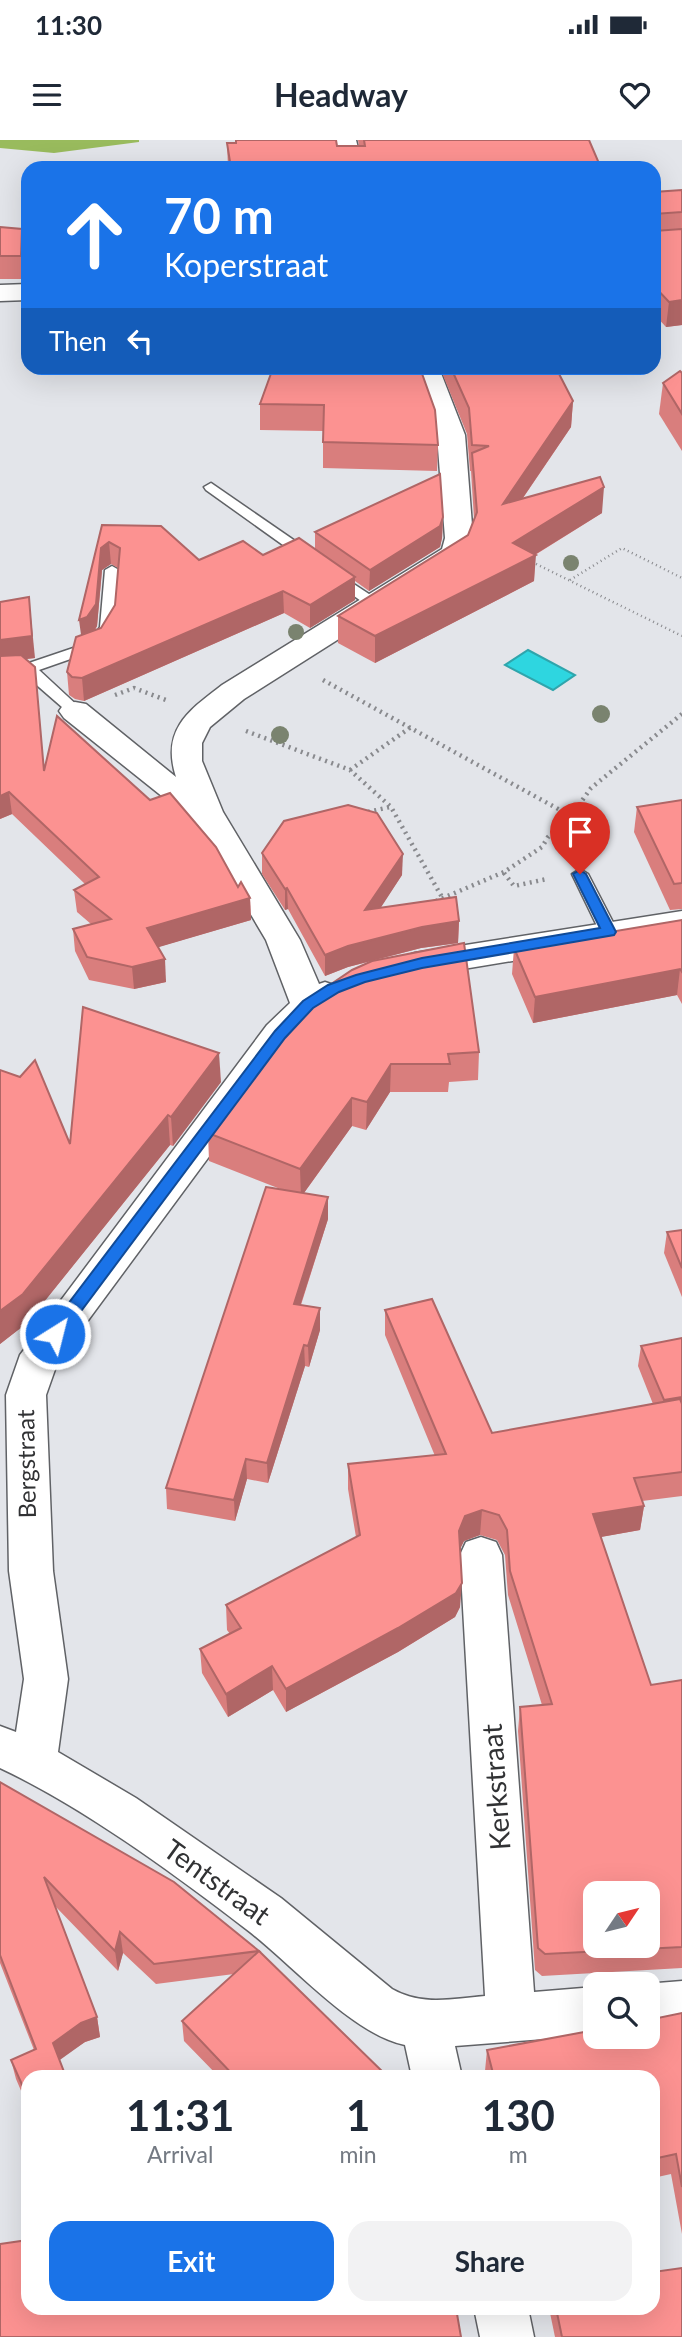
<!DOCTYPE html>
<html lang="en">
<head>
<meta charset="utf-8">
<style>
  body { margin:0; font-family:Lato,sans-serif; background:#f2f2f3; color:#1f2937; height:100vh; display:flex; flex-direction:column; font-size:26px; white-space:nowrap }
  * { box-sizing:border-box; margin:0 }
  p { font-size:23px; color:#747a83 }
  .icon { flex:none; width:38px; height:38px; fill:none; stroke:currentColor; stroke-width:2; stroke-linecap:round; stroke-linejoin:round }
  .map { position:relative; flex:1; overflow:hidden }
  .drawer { position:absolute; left:21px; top:1930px; width:639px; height:245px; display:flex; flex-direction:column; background:#fff; border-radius:21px; box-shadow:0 7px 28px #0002 }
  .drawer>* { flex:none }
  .banner { position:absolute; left:21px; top:21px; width:640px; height:214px; border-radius:21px; box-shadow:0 7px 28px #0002; background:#1a73e8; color:#fff; overflow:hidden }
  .needle { width:46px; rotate:55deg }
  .buttons { position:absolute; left:583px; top:1741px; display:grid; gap:14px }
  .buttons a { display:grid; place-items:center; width:77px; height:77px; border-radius:14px; background:#fff; box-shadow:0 7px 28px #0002; font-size:35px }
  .pin { position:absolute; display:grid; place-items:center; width:60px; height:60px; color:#fff; margin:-72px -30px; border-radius:50% 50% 50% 0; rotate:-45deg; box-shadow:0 0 7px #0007 }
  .pin .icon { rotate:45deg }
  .me { position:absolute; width:77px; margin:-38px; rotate:36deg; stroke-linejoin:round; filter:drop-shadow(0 0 5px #0008) }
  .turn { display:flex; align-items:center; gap:24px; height:147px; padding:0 28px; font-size:32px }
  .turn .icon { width:91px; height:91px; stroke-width:2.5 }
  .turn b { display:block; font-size:49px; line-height:60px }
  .then { display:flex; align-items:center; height:66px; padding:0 28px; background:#0003; gap:14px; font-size:26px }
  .eta { display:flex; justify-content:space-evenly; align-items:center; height:119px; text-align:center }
  .eta b { font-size:42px; font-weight:700; line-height:49px }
  .action { display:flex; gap:14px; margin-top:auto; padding:14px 28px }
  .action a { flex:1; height:80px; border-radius:21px; background:#1a73e8; color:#fff; font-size:28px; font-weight:700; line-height:80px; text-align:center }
  .action a+a { background:#f2f2f3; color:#1f2937 }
  .status { display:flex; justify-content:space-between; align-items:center; height:49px; padding:0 35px; background:#fff; direction:ltr }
  .status svg { height:19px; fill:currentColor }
  header { display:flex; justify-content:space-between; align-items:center; height:91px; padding:0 28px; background:#fff; font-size:32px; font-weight:700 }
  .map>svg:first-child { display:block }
  .forest { fill:#99bb5d }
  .water { fill:#2ed6e0; stroke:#2fa5ac; stroke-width:2 }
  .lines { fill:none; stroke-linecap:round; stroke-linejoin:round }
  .service-casing { stroke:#606266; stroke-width:3 }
  .minor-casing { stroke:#606266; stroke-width:3 }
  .path-far1 { stroke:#898a8e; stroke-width:2.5; stroke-dasharray:1 3.5; stroke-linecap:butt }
  .path { stroke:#898a8e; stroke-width:4.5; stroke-dasharray:2 4.5; stroke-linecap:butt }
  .service { fill:#fff; fill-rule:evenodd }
  .minor { fill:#fff; fill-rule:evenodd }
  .tree { fill:#7a836f }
  .wall { fill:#d97e7d; fill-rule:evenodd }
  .shaded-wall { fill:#b06666 }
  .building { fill:#fc9291; stroke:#b06666; stroke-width:2; fill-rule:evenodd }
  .route { fill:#1a73e8; stroke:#114b97; stroke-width:2 }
  .labels { text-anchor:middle; stroke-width:7; stroke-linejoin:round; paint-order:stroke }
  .street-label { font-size:24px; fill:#313234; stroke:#fff }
  .near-street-label { font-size:28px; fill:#313234; stroke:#fff }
</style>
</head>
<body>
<div class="status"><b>11:30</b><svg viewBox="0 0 49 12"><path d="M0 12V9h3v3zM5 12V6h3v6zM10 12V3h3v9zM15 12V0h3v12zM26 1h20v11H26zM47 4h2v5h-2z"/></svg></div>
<header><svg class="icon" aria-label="menu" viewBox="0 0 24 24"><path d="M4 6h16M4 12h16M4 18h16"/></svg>Headway<svg class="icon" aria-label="heart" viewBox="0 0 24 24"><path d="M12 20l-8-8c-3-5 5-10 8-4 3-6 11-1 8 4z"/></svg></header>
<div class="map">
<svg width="682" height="2197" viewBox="0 0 682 2197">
  <rect width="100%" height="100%" fill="#e3e5ea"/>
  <path class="forest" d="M0,0h139v2l-85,11 -54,-5z"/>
  <path class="water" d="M528,510l47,25 -22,15 -48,-25z"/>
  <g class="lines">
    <defs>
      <g id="service">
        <path d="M211,343l103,71 2,3 -2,3h-10l-98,-70 -2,-3z"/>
        <path d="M112,426l7,4 -5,57 -12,21 -63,22 41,38 3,3 -3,3h-10l-46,-40 -24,1v-10l26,-1 65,-22 9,-15 5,-57z"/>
        <path d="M334,431l44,29 2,3 -2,3h-10l-39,-28 -2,-3 2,-3z"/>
        <path d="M580,729l8,5 30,58 -3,4 -6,2 -9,-6 -28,-58z"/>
      </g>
      <g id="minor">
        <path d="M334,0h22l7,28h-24z"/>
        <path d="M28,144v16l-28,1v-16z"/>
        <path d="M413,228h26l26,67 8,103 -8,21 -221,140 -34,28 -8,16v18l21,51 77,128 19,44 6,-2 12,4 6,8 -6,8 -17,11 -27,30 -235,318 -12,34 7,176 15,108 -10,73 78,46 145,100 111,91c30,17 60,10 93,7l-25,-441 6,-13 15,-5 15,5 6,13 32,437 61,-5v48l-140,11 7,31h-50l-7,-32c-52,-10 -115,-83 -159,-116 -73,-56 -163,-122 -246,-161v-42l16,6 8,-53 -15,-108 -3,-176 14,-40 247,-330 23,-22 -24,-63 -68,-115 -134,-107 -5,-7 5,-7 11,-2 11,2 90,73c-15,-47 12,-66 46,-92l220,-136 3,-11 -8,-103z"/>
        <path d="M682,771v22l-267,44 -12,-4 -5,-8 5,-8 12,-4z"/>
        <path d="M682,1841v46l-34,3 -3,-46z"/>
        <path d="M474,2168h54l6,29h-54z"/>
      </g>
    </defs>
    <use href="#service" class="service-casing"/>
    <use href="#minor" class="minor-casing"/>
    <g class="path-far1">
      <path d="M532,422l150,74"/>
      <path d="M570,440l52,-32 60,30"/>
    </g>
    <g class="path">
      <path d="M323,540l248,136"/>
      <path d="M115,555l19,-7 32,12"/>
      <path d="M246,591l104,39 41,37 52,92"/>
      <path d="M350,630l61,-43"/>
      <path d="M368,672l22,-5"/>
      <path d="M504,733l10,13 33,-7"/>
      <path d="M436,761l68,-29 38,-25 6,-10 23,-21 20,-28 91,-74"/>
    </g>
    <use href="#service" class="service"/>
    <use href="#minor" class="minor"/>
  </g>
  <g class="tree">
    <circle cx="571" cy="423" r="8"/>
    <circle cx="296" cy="492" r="8"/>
    <circle cx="601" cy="574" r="9"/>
    <circle cx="280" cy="595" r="9"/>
  </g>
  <g class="wall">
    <path d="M235,0h101l1,6h22l-1,-6h231l12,28h-373l-1,-25h8z"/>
    <path d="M682,50v135l-16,2 -12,-13v-122z"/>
    <path d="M0,87l22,2 2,23 -1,27h-23z"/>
    <path d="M273,228l165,77 -1,26 -114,-3v-37l-63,-1v-26z"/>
    <path d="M440,228h116l17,33 -2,26 -48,71 79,15 -67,42 -1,26 -159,82 -37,-20v-27l130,-81 6,-17 -3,-47h-1l-3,-37z"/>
    <path d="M682,233v78l-23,-37 4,-31z"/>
    <path d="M443,377l-1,21 -2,9 -71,44 -14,-10v19l-45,28 -26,-15 -200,88 -9,-2 -6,-4 -2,-23 14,-37 21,-110 97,35 64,-5 52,-6v-17zM111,424l7,4 -3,37 -14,23 -6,2 2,-4 5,-56z"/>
    <path d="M0,462l35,56 -9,1 18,111 194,117 12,11 1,22 -93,27 8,35 -32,7 -45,-9 -14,-29 -2,-22 18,-5 -14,-12 -3,-22 11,-6 -73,-70 -12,5z"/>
    <path d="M682,660v109l-12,1 -36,-78 3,-25z"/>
    <path d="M262,713l140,22 -22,33 79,13 -1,22 -37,5 -73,19 -23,9 -37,-67 -3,1 -23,-36z"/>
    <path d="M682,780v84l-5,-9 -144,28 -21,-49 2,-26z"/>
    <path d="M294,877l185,35 -1,28 -29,2 -1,10h-58l-24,38 -14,-4 -48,67 24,4v22l-27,86 19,25 -11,37 -4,-1 -37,117 -21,-4 -12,42 -68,-12 -1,-21 117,-298 -74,-29 -1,-28z"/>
    <path d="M0,930l70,74 151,-62 -48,64 -3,-1 -143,178 -27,21z"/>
    <path d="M682,1090v67l-18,-44 3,-21z"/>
    <path d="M385,1170l107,123 161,-29 -15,-38 3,-20 41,-8v158l-40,5 2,5 -4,24 -40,7 51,148 31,-5v288l-140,8 -7,-6 -17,-239 2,-24 22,-2 -34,-110 -3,-40 -8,-15 -17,-5 -16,6 -4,8v58l-5,10 -57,35 -112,60 -13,-22 -45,27 -26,-44 -2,-24 30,-15 -3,-4 -1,-25 130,-68 -8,-48v-25l87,-8 -50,-121z"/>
    <path d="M0,1642l259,169 129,126h-169l-35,-36 -2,-20 52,-47 -78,10 -33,-31 -5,18 -64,-66 43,112 3,20 -15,5 -57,35v30l-12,-28 -5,-19 23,-10 -34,-87z"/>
    <path d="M682,1875v219l-11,-60 -18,4v-101h-166l-2,-6 2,-21z"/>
    <path d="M549,2168h104l29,29h-127z"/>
  </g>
  <g class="shaded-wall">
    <path d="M22,89l2,23 -1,27 -2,-23z"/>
    <path d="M682,160v25l-16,2 3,-25z"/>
    <path d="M573,261l-2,26 -70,103 2,-26z"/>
    <path d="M604,347l-2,26 -71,44 5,-2 -2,26 -159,82v-27l138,-93z"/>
    <path d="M443,377l-1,21 -2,9 -71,44 1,-21z"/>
    <path d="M109,402l2,22 -9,6 -5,56 -8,14 -7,2 -3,-22 22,-72z"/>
    <path d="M355,437v23l-45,28v-23z"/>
    <path d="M283,451l1,22 -200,88 -2,-23z"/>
    <path d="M31,478l4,40 -35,4v-22z"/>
    <path d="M9,652l3,22 -12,5v-23z"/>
    <path d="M403,714l-1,21 -37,57v-22z"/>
    <path d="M287,748l1,21 -3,1v-21z"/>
    <path d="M250,758l1,22 -102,30 -2,-22z"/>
    <path d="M459,781l-1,22 -37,5 -73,19 -23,9v-21l23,-9 74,-19z"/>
    <path d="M165,819l1,23 -32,7 -2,-22z"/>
    <path d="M680,829l-3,26 -144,28 2,-26z"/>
    <path d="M219,913l2,29 -48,64 -2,-29z"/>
    <path d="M391,924l-1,28 -24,38 1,-28z"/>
    <path d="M352,958v28l-51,71 -1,-28z"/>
    <path d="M168,975l2,30 -143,178 -27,21v-33z"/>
    <path d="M328,1057v22l-34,106v-21z"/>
    <path d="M320,1168v22l-11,37 -1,-21z"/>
    <path d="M304,1205l1,21 -37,117 -1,-20z"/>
    <path d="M682,1257v20l-21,4 3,-21z"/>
    <path d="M246,1319l1,20 -12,42 -1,-21z"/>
    <path d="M644,1366l-4,24 -50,9 3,-25z"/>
    <path d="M482,1370l-2,25 -16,6 -7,14 2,-24 6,-15z"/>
    <path d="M462,1443l-2,24 -5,10 -57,35 -112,60v-23z"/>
    <path d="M272,1526l1,24 -45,27 -2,-23z"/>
    <path d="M120,1792l3,21 -5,18 -3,-20z"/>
    <path d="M97,1877l3,20 -15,5 -28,20 -4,-19 28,-20z"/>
  </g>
  <g class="building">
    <path d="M236,0h100l1,6h28l-1,-6h225l12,28h-370l-4,-25h9z"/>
    <path d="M682,50v22l-28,2v-22z"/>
    <path d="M654,78l1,13 27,-2v71l-13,2 -15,-16z"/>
    <path d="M0,87l22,2 -1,27h-21z"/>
    <path d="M273,228h147l15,42 3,35 -115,-3 1,-37 -64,-1z"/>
    <path d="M451,228h105l17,33 -70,103 97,-27 4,10 -91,56 23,12 -161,81 -37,-20 130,-81 9,-23 -5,-59 17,-7 -17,-1 -3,-37z"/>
    <path d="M680,231l2,2v41l-19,-31z"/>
    <path d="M440,334l3,43 -3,9 -70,44 -55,-38z"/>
    <path d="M102,385l59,1 38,34 44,-19 20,14 36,-17 56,39 -45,28 -27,-14 -201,87 -10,-1 -5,-5 9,-35 25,-9 14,-23 5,-57 -11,-6 -8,6 -5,56 -9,13 -8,3z"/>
    <path d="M29,457l3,39 -32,4v-38z"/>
    <path d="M21,515l14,12 9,104 13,-55 93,84 20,-7 46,54 22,40 3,-5 9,16 -103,30 18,31 -33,8 -45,-10 -14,-28 38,-10 -37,-29 25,-13 -90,-85 -9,4v-140z"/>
    <path d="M682,660v83l-8,1 -37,-77z"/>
    <path d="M348,665l29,8 26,41 -38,56 91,-13 3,24 -37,6 -74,19 -23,9 -38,-67 -2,1 -23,-36 22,-32z"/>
    <path d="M682,780v52l-2,-3 -145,28 -21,-49z"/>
    <path d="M464,803l15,109 -31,2 2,10h-59l-24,38 -15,-4 -52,71 -92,-36 86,-116 18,-20 40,-27 20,-9z"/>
    <path d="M83,867l136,46 -48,64 -3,-2 -145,179 -23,17v-241l20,7 15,-17 35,84z"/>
    <path d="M266,1047l62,10 -34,107 26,4 -12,38 -4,-1 -37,118 -21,-4 -12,41 -68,-12z"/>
    <path d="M682,1090v38l-15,-36z"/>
    <path d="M432,1159l60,134 188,-34 2,5v68l-48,6 10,28 -51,8 58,171 31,-5v267l-137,7 -7,-6 -18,-241 32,-3 -42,-133 -3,-41 -8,-15 -17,-5 -17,6 -6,15 3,52 -6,10 -58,35 -112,61 -14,-23 -46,28 -26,-45 41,-21 -15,-23 134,-70 -12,-71 98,-10 -61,-144zM595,1754h53v52h-53z"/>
    <path d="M682,1198v59l-18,3 -23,-54z"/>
    <path d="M0,1642l174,100 85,69 -105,13 -34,-32 -5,19 -71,-74 53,140 -16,6 -28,20 13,34h-38v21l-17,-38 25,-11 -36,-94z"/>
    <path d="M259,1811l129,126h-153l-53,-56z"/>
    <path d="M682,1873v174l-6,-33 -23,5v-82h-159l-7,-27 108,-20v7h53v-17z"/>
    <path d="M28,2100v68h428l5,29h-461v-93z"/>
    <path d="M682,2128v69h-120l-6,-29h97v-36z"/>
  </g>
  <path class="route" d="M580,730l6,4 30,58 -2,3 -192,33 -57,14 -26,10 -26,16 -28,30 -224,300h-12l-2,-4 2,-5 226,-298 28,-30 25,-16 28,-10 66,-17 178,-30 -27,-54z"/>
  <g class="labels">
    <g class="street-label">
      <text transform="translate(27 1324) rotate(-91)" y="8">Bergstraat</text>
    </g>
    <g class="near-street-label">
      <text transform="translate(496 1647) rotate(-94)" y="10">Kerkstraat</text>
      <text transform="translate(217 1742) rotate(36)" y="10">Tentstraat</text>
    </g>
  </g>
</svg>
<div class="buttons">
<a><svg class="needle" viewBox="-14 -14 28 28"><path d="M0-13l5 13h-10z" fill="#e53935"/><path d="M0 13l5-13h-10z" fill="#747a83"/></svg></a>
<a><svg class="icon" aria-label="search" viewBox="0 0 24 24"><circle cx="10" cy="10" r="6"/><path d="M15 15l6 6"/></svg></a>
</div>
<div class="pin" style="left:580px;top:734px;background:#d93025"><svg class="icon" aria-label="arrive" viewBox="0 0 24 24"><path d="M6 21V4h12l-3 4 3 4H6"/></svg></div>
<svg class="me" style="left:55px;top:1194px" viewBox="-20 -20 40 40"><circle r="17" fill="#1a73e8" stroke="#fff" stroke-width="3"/><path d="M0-11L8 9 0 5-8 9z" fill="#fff"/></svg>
<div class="banner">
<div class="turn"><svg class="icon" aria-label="ahead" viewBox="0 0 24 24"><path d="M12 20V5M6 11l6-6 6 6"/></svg><div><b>70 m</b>Koperstraat</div></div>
<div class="then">Then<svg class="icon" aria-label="left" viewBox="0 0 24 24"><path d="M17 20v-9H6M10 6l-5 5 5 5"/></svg></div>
</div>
<section class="drawer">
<div class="eta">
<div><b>11:31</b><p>Arrival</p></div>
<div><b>1</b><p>min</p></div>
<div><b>130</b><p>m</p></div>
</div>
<div class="action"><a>Exit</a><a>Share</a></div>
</section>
</div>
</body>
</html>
